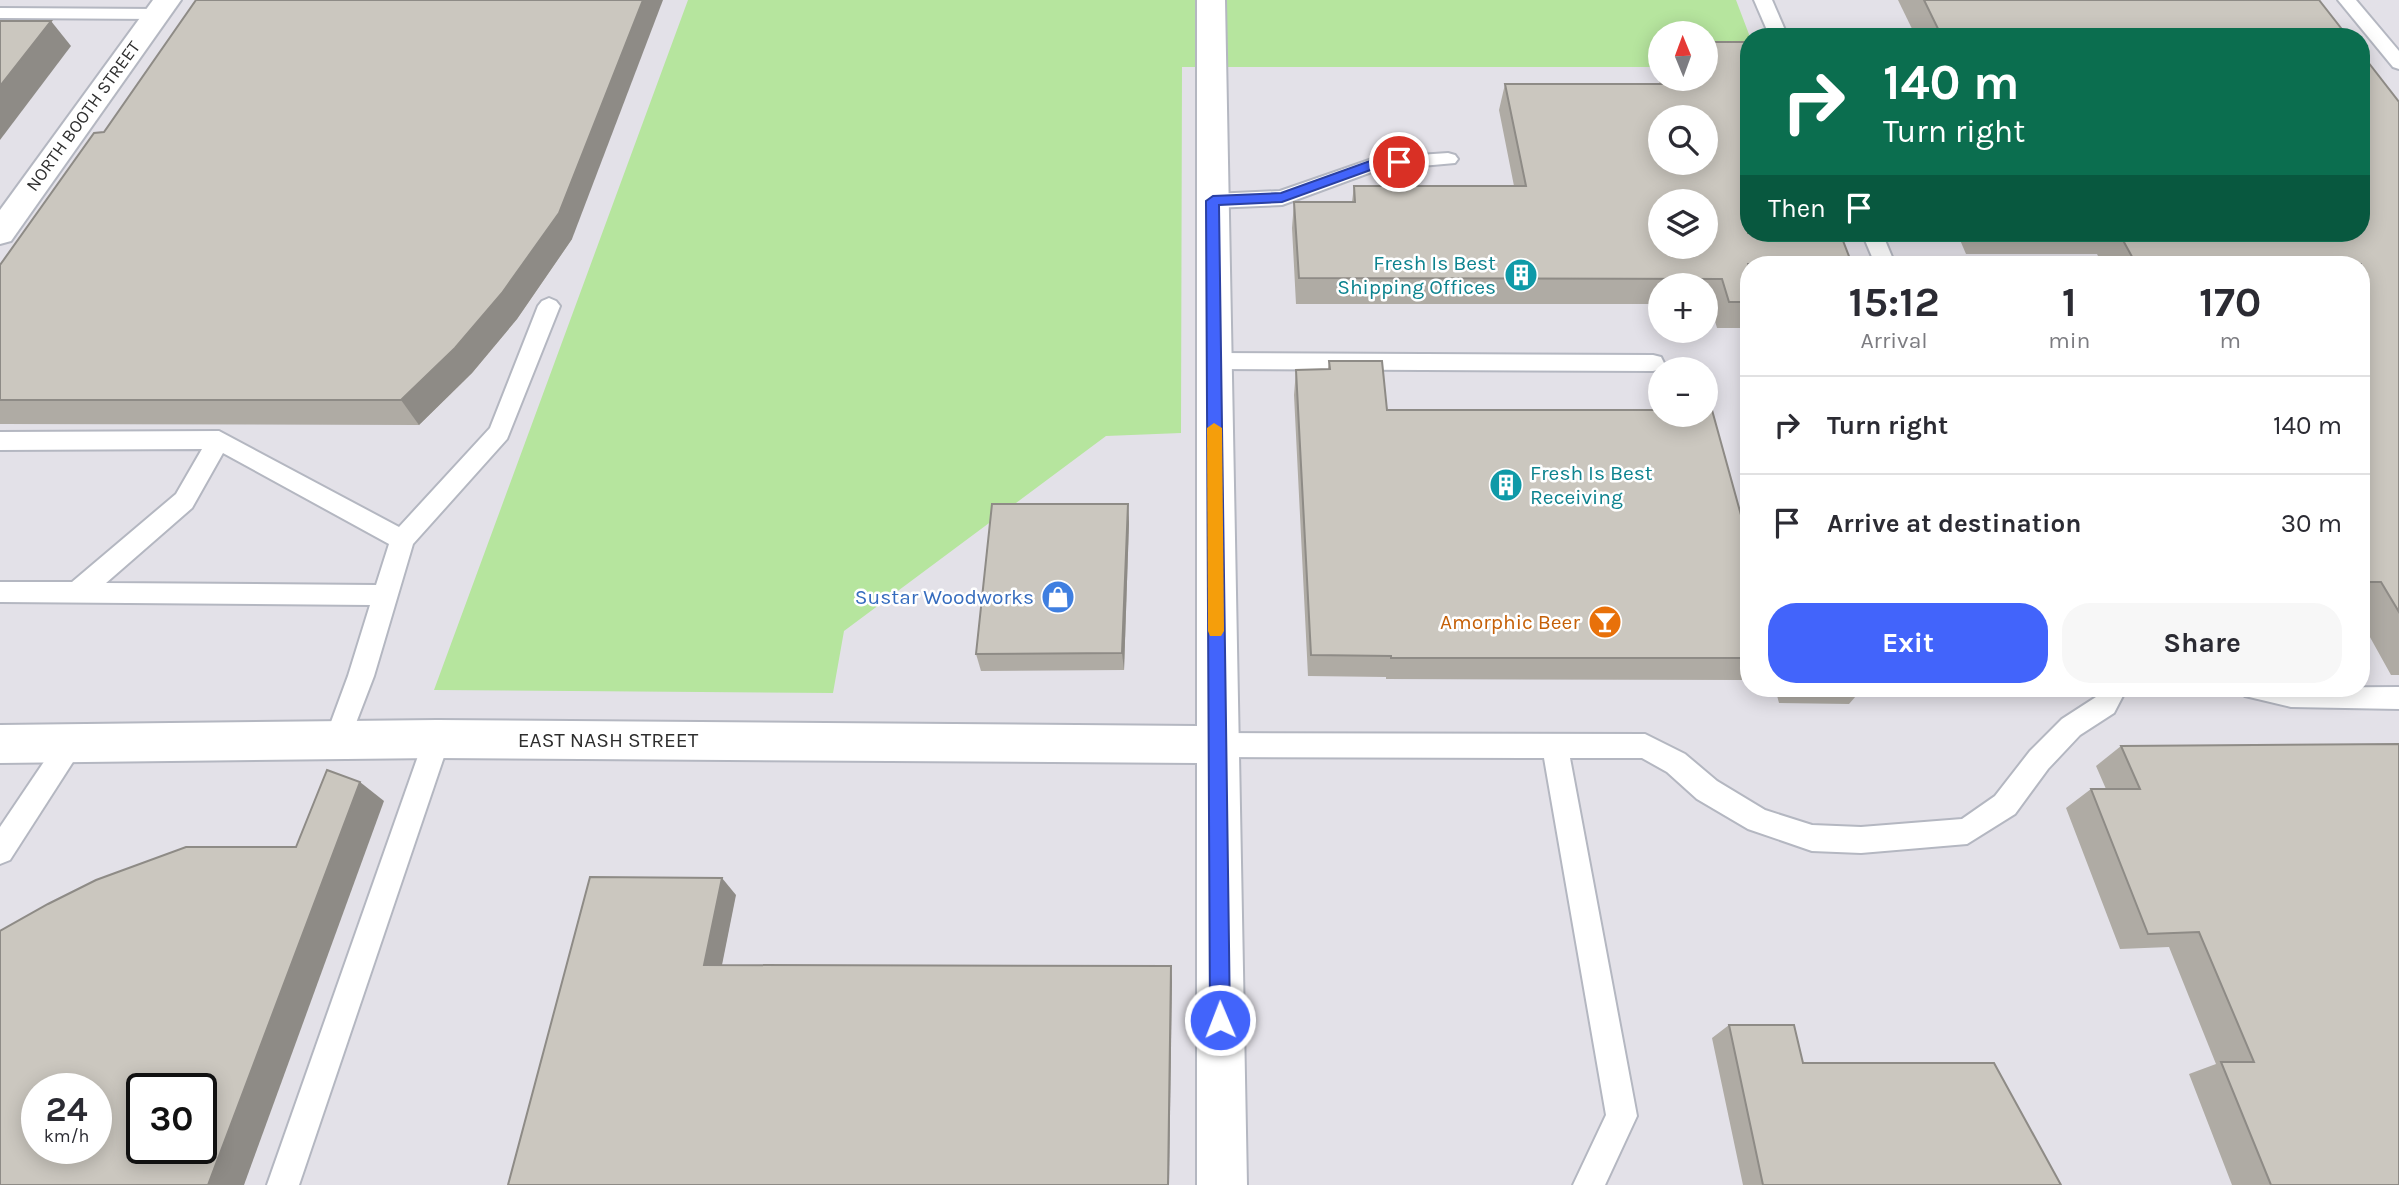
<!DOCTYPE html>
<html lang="en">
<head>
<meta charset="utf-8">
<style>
  body { margin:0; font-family:Karla,sans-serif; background:#f7f7f7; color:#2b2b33; height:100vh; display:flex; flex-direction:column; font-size:26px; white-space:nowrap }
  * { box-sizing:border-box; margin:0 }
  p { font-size:23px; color:#7c7c81 }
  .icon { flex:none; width:38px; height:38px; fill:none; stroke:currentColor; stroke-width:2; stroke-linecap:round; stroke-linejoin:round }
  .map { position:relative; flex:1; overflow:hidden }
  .details { position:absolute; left:1740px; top:256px; width:630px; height:441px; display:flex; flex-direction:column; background:#fff; border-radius:28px; box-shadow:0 4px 18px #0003 }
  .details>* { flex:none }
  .top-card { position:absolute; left:1740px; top:28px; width:630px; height:214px; border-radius:28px; box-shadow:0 4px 18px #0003; background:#0b6e4f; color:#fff; overflow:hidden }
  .needle { width:46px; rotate:359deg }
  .fabs { position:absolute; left:1648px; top:21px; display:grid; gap:14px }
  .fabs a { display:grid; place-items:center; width:70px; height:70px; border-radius:50%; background:#fff; box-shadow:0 4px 18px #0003; font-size:35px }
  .speed { position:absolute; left:21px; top:1073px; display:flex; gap:14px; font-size:35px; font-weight:700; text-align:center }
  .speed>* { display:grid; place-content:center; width:91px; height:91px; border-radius:50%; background:#fff; box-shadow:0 4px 18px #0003; line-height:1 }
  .speed small { font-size:18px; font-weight:400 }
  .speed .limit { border:4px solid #111; border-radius:10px; background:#fff; color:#111 }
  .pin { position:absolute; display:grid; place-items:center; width:60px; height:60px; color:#fff; margin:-30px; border:4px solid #fff; border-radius:50%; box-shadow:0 2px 7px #0007 }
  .me { position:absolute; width:77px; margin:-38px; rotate:359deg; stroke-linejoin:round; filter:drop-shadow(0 0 5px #0008) }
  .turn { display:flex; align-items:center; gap:24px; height:147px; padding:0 28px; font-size:32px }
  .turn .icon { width:91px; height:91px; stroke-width:2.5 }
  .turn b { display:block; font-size:49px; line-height:60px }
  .then { display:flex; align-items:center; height:66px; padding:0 28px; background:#0003; gap:14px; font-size:26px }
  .eta { display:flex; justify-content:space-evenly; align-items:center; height:119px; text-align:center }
  .eta b { font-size:42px; font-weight:700; line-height:49px }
  .button { display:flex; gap:14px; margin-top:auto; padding:14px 28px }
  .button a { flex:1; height:80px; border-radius:28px; background:#4264fb; color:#fff; font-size:28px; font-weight:700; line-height:80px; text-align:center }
  .button a+a { background:#f7f7f7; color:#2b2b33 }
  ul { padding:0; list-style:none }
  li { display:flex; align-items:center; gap:21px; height:98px; padding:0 28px; border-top:2px solid #e1e1e2 }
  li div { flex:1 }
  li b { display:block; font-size:26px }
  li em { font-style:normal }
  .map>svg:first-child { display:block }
  .industrial { fill:#e3e1e8; fill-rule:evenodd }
  .green { fill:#b6e59e }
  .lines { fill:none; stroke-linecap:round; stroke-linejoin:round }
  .service-casing { stroke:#b4b7c1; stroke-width:4 }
  .minor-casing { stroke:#b4b7c1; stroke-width:4 }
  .service { fill:#fff; fill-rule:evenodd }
  .minor { fill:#fff; fill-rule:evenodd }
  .wall { fill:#afaba4 }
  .shaded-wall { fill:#8e8b86 }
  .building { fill:#cbc7bf; stroke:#8e8b86; stroke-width:2; fill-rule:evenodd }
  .route { fill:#4264fb; stroke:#2b41a3; stroke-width:2 }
  .slow { fill:#f59e0b }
  .labels { text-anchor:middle; stroke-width:5; stroke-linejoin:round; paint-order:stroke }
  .far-street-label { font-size:18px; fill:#2e2e2e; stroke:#fff }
  .culture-label { font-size:21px; fill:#0d838f; stroke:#fff; text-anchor:end }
  .shop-label { font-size:21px; fill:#366cbe; stroke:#fff; text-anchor:end }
  .food-label { font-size:21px; fill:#c56008; stroke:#fff; text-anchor:end }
  .street-label { font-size:21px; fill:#2e2e2e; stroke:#fff }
</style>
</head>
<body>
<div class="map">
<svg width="2399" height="1185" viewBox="0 0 2399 1185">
  <rect width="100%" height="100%" fill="#efe9e1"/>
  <path class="industrial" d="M0,0h2399v1185h-2399zM1661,33h45v46h-45zM1748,37h613v196h-613zM1661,117h45v46h-45zM1661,201h45v46h-45zM1748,264h613v424h-613zM1661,285h45v46h-45zM1661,369h45v46h-45zM37,1088h59v60h-59zM142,1088h59v60h-59z"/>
  <path class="green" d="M688,0h1048l14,37 -2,31 -42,-1v-34h-45v34h-479l-1,366 -75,3 -262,195 -11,62 -399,-3z"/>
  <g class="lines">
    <defs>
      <g id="service">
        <path d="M1754,0h18l16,37h-18z"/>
        <path d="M2338,0h18l43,51v18l-6,-2z"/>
        <path d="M0,8l157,1 9,5 -9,5 -157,-1z"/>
        <path d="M1448,153l7,2 3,4 -3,4 -78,7 -95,35 -69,3 -7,-2 -3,-5 3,-5 7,-2 67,-3 95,-33z"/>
        <path d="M1862,233h20l13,31h-20z"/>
        <path d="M549,298l7,3 4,5 -53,133 -94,105 -39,132 -28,73 -9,4 -9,-4 -4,-8 24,-65 22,-71 -370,-3v-20h72l104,-88 26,-45 -202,1v-18l219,-1 180,96 91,-99 48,-122 4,-5zM223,453l166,91 -13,41 -270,-2 86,-75z"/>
        <path d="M1214,353l439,2 8,2 3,6 -3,6 -8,2 -439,-2 -8,-2 -3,-6 3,-6z"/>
        <path d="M2399,687v22l-108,-2 -46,-11 -4,-8z"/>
        <path d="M2101,688h26l-13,25 -34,22 -32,34 -33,45 -48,30 -106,9 -49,-2 -64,-22 -51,-30 -30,-27 -25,-14h-72l67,358 -32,69h-32l33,-70 -62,-357 -328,-1 -9,-4 -4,-8 4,-8 9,-4 429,1 40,20 32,27 48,29 47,15 49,2 101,-8 33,-23 35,-45 32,-32 34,-22z"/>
        <path d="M437,727l9,4 4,8 -151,446h-32l157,-446 4,-8z"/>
        <path d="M71,731l9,4 4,8 -4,8 -70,109 -10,4v-37l62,-92z"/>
      </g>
      <g id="minor">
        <path d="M153,0h28l-170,241 -11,3v-34z"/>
        <path d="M1197,0h28l22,1185h-50v-422l-760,-5 -437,5v-38l437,-5 760,6z"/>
      </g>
    </defs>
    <use href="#service" class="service-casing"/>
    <use href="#minor" class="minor-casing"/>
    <use href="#service" class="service"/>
    <use href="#minor" class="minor"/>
  </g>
  <g class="wall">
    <path d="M1898,0h421l29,37h-432z"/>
    <path d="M1661,51v28h45l42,185v87l-7,-23h-24l-7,-24h-4v-19h-45v19h-365l-4,-76 2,-26h58l2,-16h160l-15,-76 6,-26h155l-5,-16z"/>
    <path d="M2399,102v573h-8l-30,-54v-357h-259l-5,-10h-131l-9,-21h404z"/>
    <path d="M104,132l468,107 -55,80 -45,54 -53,52 -419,-1v-159z"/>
    <path d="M1329,361l58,49 354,105h7v165l-362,-1v-2l-78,-1 -14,-281 2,-25 32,-1z"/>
    <path d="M1128,504l1,19 -5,147 -143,1 -5,-17z"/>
    <path d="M1775,688h88l-14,16 -70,-1z"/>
    <path d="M2121,746l278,439h-167l-43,-111 27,-10 -47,-117 -49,2 -54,-141 25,-19h15l-10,-23z"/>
    <path d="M1729,1025l74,38 258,122h-318l-31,-147z"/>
  </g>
  <g class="shaded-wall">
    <path d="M643,0h20l-91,239 -55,80 -45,54 -53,52 -18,-25z"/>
    <path d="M51,21l20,25 -71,94v-54z"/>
    <path d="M1128,504l1,19 -5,147 -2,-17z"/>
    <path d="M360,782l24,19 -140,384h-36z"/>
    <path d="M722,878l14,17 -17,85 -15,-15z"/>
    <path d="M1171,966l1,15 -3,204h-1z"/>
  </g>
  <g class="building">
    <path d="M196,0h447l-84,213 -57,80 -47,55 -54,52h-401v-135l94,-132 10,-1z"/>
    <path d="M1924,0h395l29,37h-406z"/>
    <path d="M0,21h51l-51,65z"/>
    <path d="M1706,42h42v191h92l12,31h-104v38h-19l-7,-23 -423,-1 -5,-76h61l-1,-16h172l-21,-102h172l-1,-5h30zM1661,117h45v46h-45zM1661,201h45v46h-45z"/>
    <path d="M2361,53l38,49v510l-18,-30h-20v-318h-225l-17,-31h242z"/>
    <path d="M1329,361h53l5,49h274v5h45v-5h6l29,105h7v143h-357v-2l-80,-1 -15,-285 34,-1z"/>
    <path d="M992,504h136l-6,149 -146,1z"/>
    <path d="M2399,744v441h-128l-50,-123h33l-55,-130 -51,2 -57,-145h49l-19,-43z"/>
    <path d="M327,770l33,12 -152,403h-208v-254l48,-27 48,-24 90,-33h110zM37,1088h59v60h-59zM142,1088h59v60h-59z"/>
    <path d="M590,877l132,1 -18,87 467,1 -3,219h-660z"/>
    <path d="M1729,1025h65l9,38h191l67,122h-298z"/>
  </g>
  <path class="route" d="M1399,158l6,4 -2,3 -27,3 -94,34 -63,3 11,815 -3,7 -7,3 -7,-3 -3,-7 -4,-819 7,-5 68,-3 89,-32z"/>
  <path class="slow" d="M1214,423l8,5 2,203 -3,5h-11l-2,-5 -1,-203z"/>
  <defs>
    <symbol id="building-disc" viewBox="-11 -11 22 22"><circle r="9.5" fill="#0f9aa8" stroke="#fff"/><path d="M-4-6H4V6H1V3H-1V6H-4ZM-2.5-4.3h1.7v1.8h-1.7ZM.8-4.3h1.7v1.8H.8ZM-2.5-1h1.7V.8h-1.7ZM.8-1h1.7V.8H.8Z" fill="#fff"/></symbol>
    <symbol id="shop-disc" viewBox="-11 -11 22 22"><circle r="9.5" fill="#3f7fe0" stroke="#fff"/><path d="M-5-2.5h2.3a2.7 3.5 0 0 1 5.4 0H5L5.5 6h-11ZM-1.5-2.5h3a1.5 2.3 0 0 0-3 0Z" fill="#fff"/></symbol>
    <symbol id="bar-disc" viewBox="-11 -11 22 22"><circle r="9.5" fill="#e8710a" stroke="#fff"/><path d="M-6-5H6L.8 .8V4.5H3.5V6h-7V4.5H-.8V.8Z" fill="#fff"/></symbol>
  </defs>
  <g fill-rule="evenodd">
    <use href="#building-disc" x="1502" y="256" width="38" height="38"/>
    <use href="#building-disc" x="1487" y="466" width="38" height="38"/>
    <use href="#shop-disc" x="1039" y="578" width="38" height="38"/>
    <use href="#bar-disc" x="1586" y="603" width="38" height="38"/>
  </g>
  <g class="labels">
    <g class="far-street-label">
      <text transform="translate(83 116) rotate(-54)" y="6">NORTH BOOTH STREET</text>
    </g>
    <g class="culture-label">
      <text x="1496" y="270">Fresh Is Best<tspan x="1496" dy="24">Shipping Offices</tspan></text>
      <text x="1530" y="480" text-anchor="start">Fresh Is Best<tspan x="1530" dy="24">Receiving</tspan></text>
    </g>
    <g class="shop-label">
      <text x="1034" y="604">Sustar Woodworks</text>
    </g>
    <g class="food-label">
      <text x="1580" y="629">Amorphic Beer</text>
    </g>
    <g class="street-label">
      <text x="608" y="747">EAST NASH STREET</text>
    </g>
  </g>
</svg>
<div class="fabs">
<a><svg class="needle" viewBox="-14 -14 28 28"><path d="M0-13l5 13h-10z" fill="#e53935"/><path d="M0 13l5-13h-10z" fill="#7c7c81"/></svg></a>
<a><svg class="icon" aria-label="search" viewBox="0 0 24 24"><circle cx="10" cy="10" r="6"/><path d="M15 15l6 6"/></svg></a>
<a><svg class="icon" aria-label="layers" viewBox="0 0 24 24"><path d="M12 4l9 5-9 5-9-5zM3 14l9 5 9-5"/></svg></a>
<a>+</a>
<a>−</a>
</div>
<div class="speed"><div>24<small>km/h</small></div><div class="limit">30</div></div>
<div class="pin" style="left:1399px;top:162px;background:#d93025"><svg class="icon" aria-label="arrive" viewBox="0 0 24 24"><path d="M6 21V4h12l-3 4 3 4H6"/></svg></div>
<svg class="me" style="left:1220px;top:1020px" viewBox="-20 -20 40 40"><circle r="17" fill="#4264fb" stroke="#fff" stroke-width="3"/><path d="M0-11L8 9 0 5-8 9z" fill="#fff"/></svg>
<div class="top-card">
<div class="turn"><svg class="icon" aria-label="right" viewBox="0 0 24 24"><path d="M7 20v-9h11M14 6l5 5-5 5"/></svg><div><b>140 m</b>Turn right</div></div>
<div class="then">Then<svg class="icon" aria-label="arrive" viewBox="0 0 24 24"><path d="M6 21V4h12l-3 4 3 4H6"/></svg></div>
</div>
<section class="details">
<div class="eta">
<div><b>15:12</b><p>Arrival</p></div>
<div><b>1</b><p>min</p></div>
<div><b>170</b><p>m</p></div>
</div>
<ul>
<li><svg class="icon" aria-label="right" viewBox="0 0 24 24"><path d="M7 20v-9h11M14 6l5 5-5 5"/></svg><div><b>Turn right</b></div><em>140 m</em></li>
<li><svg class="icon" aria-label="arrive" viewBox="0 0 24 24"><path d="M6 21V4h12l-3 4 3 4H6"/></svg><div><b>Arrive at destination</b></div><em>30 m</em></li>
</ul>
<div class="button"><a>Exit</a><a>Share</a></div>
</section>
</div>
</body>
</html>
